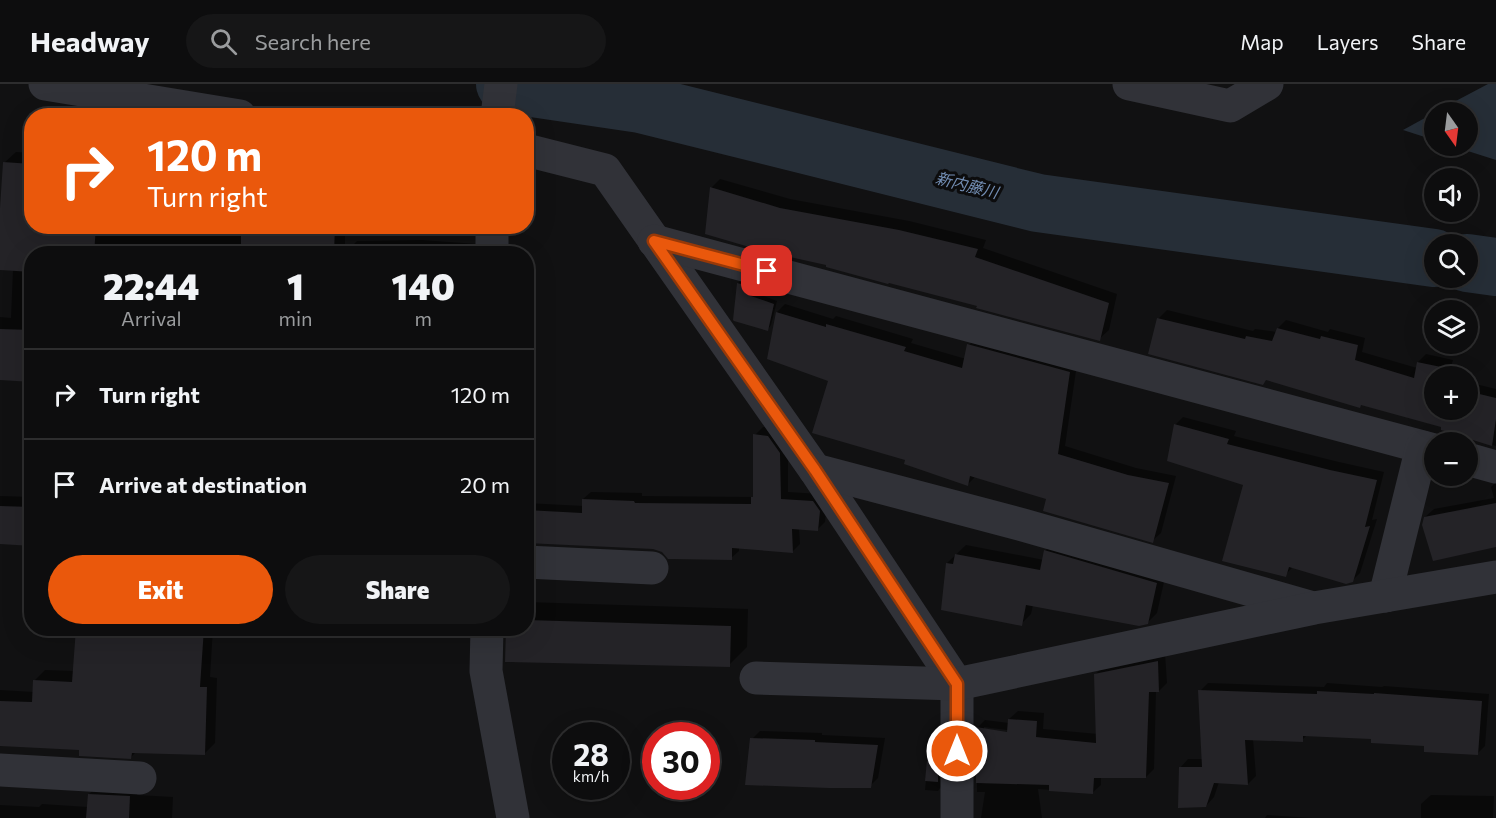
<!DOCTYPE html>
<html lang="en">
<head>
<meta charset="utf-8">
<style>
  body { margin:0; font-family:Commissioner,"Noto Sans JP",sans-serif; background:#161617; color:#f1f3f6; height:100vh; display:flex; flex-direction:column; font-size:22px; white-space:nowrap }
  * { box-sizing:border-box; margin:0 }
  p { font-size:20px; color:#9a9c9e }
  .icon { flex:none; width:33px; height:33px; fill:none; stroke:currentColor; stroke-width:2; stroke-linecap:round; stroke-linejoin:round }
  .map { position:relative; flex:1; overflow:hidden }
  .panel { position:absolute; left:24px; top:162px; width:510px; height:390px; display:flex; flex-direction:column; background:#0d0d0e; border-radius:24px; box-shadow:0 6px 24px #0002,0 0 0 2px #2d2d2e }
  .panel>* { flex:none }
  .banner { position:absolute; left:24px; top:24px; width:510px; height:126px; border-radius:24px; box-shadow:0 6px 24px #0002,0 0 0 2px #2d2d2e; background:#ea580c; color:#fff; overflow:hidden }
  .needle { width:39px; rotate:166deg }
  .tools { position:absolute; left:1424px; top:18px; display:grid; gap:12px }
  .tools a { display:grid; place-items:center; width:54px; height:54px; border-radius:50%; background:#0d0d0e; box-shadow:0 6px 24px #0002,0 0 0 2px #2d2d2e; font-size:30px }
  .speed { position:absolute; left:552px; top:638px; display:flex; gap:12px; font-size:30px; font-weight:700; text-align:center }
  .speed>* { display:grid; place-content:center; width:78px; height:78px; border-radius:50%; background:#0d0d0e; box-shadow:0 6px 24px #0002,0 0 0 2px #2d2d2e; line-height:1 }
  .speed small { font-size:15px; font-weight:400 }
  .speed .limit { border:9px solid #d22; background:#fff; color:#111 }
  .pin { position:absolute; display:grid; place-items:center; width:51px; height:51px; color:#fff; margin:-26px; border-radius:12px; box-shadow:0 3px 9px #0006 }
  .me { position:absolute; width:66px; margin:-33px; rotate:0deg; stroke-linejoin:round; filter:drop-shadow(0 0 4px #0008) }
  .turn { display:flex; align-items:center; gap:21px; height:126px; padding:0 24px; font-size:27px }
  .turn .icon { width:78px; height:78px; stroke-width:2.5 }
  .turn b { display:block; font-size:42px; line-height:51px }
  .eta { display:flex; justify-content:space-evenly; align-items:center; height:102px; text-align:center }
  .eta b { font-size:36px; font-weight:800; line-height:42px }
  .cta { display:flex; gap:12px; margin-top:auto; padding:12px 24px }
  .cta a { flex:1; height:69px; border-radius:36px; background:#ea580c; color:#fff; font-size:24px; font-weight:800; line-height:69px; text-align:center }
  .cta a+a { background:#161617; color:#f1f3f6 }
  ul { padding:0; list-style:none }
  li { display:flex; align-items:center; gap:18px; height:90px; padding:0 24px; border-top:2px solid #2d2d2e }
  li div { flex:1 }
  li b { display:block; font-size:22px }
  li em { font-style:normal }
  header { display:flex; align-items:center; gap:36px; box-sizing:border-box; height:84px; padding:0 30px; background:#0d0d0e; border-bottom:2px solid #2d2d2e }
  header strong { font-size:28px }
  nav { display:flex; gap:33px; margin-inline-start:auto; font-size:21px }
  .search { width:420px; height:54px; background:#161617; display:flex; align-items:center; gap:15px; box-sizing:border-box; padding:0 21px; border-radius:33px; color:#9a9c9e; font-size:22px }
  .map>svg:first-child { display:block }
  .water { fill:#262e37 }
  .shadow { fill:#0007; fill-rule:evenodd }
  .lines { fill:none; stroke-linecap:round; stroke-linejoin:round }
  .river { stroke:#262e37; stroke-width:58 }
  .building { fill:#242327 }
  .minor { stroke:#313238; stroke-width:33 }
  .route-casing { stroke:#983908; stroke-width:15 }
  .route { stroke:#ea580c; stroke-width:10 }
  .labels { text-anchor:middle; stroke-width:6; stroke-linejoin:round; paint-order:stroke }
  .water-label { font-size:16px; font-style:italic; fill:#738eb4; stroke:#0c0c0d }
</style>
</head>
<body>
<header>
<strong>Headway</strong>
<div class="search"><svg class="icon" aria-label="search" viewBox="0 0 24 24"><circle cx="10" cy="10" r="6"/><path d="M15 15l6 6"/></svg>Search here</div>
<nav><a>Map</a><a>Layers</a><a>Share</a></nav>
</header>
<div class="map">
<svg width="1496" height="734" viewBox="0 0 1496 734">
  <rect width="100%" height="100%" fill="#111112"/>
  <g class="water">
    <path d="M1488,0h8v76l-44,-14h15v-34h-32z"/>
    <path d="M1434,29v27l-31,-10z"/>
  </g>
  <g class="shadow">
    <path d="M16,68l16,1v73h313v20l-7,8h-168v-8l-65,-2 -1,10h-72v187l-8,-1 3,-60 -27,-1v-62l11,1 2,-48 -13,-1v-37l4,-69z"/>
    <path d="M720,95l70,20 119,22 77,19 -3,8 134,46 -8,36 -10,9 -271,-75 -117,-76z"/>
    <path d="M422,156l55,4 -1,10h-127v-5l8,-8z"/>
    <path d="M742,196l14,3 -2,9 23,9 -6,24 -3,4 -34,-10 4,-36z"/>
    <path d="M785,220l48,15 3,-3 77,23 -2,4 55,16 3,-14 8,-8 100,27 -12,82 71,22 40,8 -15,57 -9,8 -104,-43 -73,-21 -7,7 -61,-25 -78,-79 -52,-68z"/>
    <path d="M1167,226l86,21 2,-2 22,3 1,-4 8,-8 42,12 2,-3 35,9 -3,14 55,16 1,-6 8,-8 27,6 -5,16h-14v34h33v-28l29,7v57l-54,-17 1,-3 -176,-47 -117,-26 9,-35z"/>
    <path d="M1183,333l53,14 -2,5 105,26 45,10 -12,48 5,-1 -17,54 -8,8 -59,-14 -8,8 -40,-91 -70,-59z"/>
    <path d="M763,343l13,2 12,16v47l33,2 6,9 -2,19 -8,8 -18,-2 1,16 -8,8 -53,-5v4l-8,7 -69,-7 -9,-3 -127,-6v-39l58,3 -1,-7 8,-7 51,1v3l112,1 1,-62z"/>
    <path d="M1496,398v63l-71,-28 9,-8 60,-11 -3,-11z"/>
    <path d="M0,412l32,1v47l-32,-1z"/>
    <path d="M1055,457l111,32 -9,40 -10,10 -114,-18 -2,9 -10,10 -74,-61 19,-18 78,15 1,-9z"/>
    <path d="M526,518l222,7 -1,38 -18,18 -203,-37z"/>
    <path d="M77,544h136l-3,49 7,1 -2,65 -11,11 -68,-2 -5,5 -51,-9 -80,-3v-55l34,2v-11l11,-11 29,1z"/>
    <path d="M1165,569l2,30 -8,8h-3l-2,78 -8,8h-45v8l-9,8 -54,-4 4,29h-61l4,-26h-8v-64l8,-8 24,3v-4l9,-8 26,2 -1,16 55,5 -3,-59 8,-9zM984,643l30,4v3l-30,-4z"/>
    <path d="M1208,599l116,4 3,-4 55,4 2,-1 105,8 -4,52 -8,8 -51,-9 -53,-7 -65,-4 -6,6 -49,-1 3,37 -8,8 -29,-2 -5,15 -8,9 -26,-38 8,-9h15l-3,-68z"/>
    <path d="M760,647l62,2v2l63,3 -7,40 -8,8 -118,-47z"/>
    <path d="M941,661v42l-3,4 -13,-1 4,-40 4,-4z"/>
    <path d="M98,702l40,3 -1,6 36,2 -1,21h-172v-13l39,2 3,-3 46,3 1,-13z"/>
    <path d="M1431,711l63,1 -1,22h-72v-14z"/>
    <path d="M1267,731l45,3h-47z"/>
  </g>
  <g class="lines">
    <g class="river">
      <path d="M505,0l136,20 397,99 396,55"/>
      <path d="M1467,179l29,4"/>
    </g>
  </g>
  <g class="building">
    <path d="M3,78l29,2v62h64l-2,28h-62v18l-32,-2v-62z"/>
    <path d="M710,103l70,21 119,22 79,19 -3,8 134,46 -9,38 -124,-33 1,-2 -88,-23 -1,1 -62,-17v-2l-63,-14 -58,-17z"/>
    <path d="M241,142h94l-1,28h-93z"/>
    <path d="M737,199l16,4 -2,9 23,8 -6,27 -34,-10 -1,-1z"/>
    <path d="M776,228l50,15v-3l80,23 -2,4 58,17 5,-24 103,28 -12,82 70,21 41,8 -16,60 -110,-32 3,-12 -76,-23 -2,10 -64,-22 1,-4 -93,-27 16,-52 -61,-22z"/>
    <path d="M1157,234l88,21 1,-3 26,5 5,-13 43,11 1,-3 37,9 -3,15 59,18 3,-16 29,6 -3,8h-9v34h33v-19l29,7v21l-4,27 -51,-16v-3l-80,-22 -1,3 -94,-28 -3,5 -115,-31z"/>
    <path d="M0,245l32,1v52l-32,-2z"/>
    <path d="M1174,340l55,15 -2,5 103,26 47,10 -12,47 5,-1 -17,56 -7,2 -57,-17 -3,10 -64,-16 21,-76 -76,-24z"/>
    <path d="M753,350l15,2 12,17 1,46 32,2 7,10 -2,20 -26,-2 1,24 -61,-5v12l-59,-1h-5l-6,-7 -9,-3 -127,-6v-33l56,3v-14l52,2 1,2 116,1v-7h2z"/>
    <path d="M1496,419v44l-63,14 -11,-36 2,-8z"/>
    <path d="M0,422l32,1v39l-32,-2z"/>
    <path d="M1044,466l113,33 -9,41 -9,2 -113,-21 -4,21 -81,-16 5,-47 7,1 2,-10 85,16z"/>
    <path d="M526,536l205,6 -1,41 -225,-5 1,-34h20z"/>
    <path d="M76,544h128l-4,59h7l-2,68 -73,-2 -1,6 -52,-3v-6l-79,-4v-45l32,1 1,-22 39,2z"/>
    <path d="M1158,577l1,31h-10l-3,86h-52l-1,16 -44,-3v-6l-73,-2v-39h1l-1,-17 31,5 1,-13 29,2 -1,16 60,6 -2,-69z"/>
    <path d="M1198,606l119,4v-3l57,3v-1l108,8 -4,54 -54,-3v-6l-53,-3v-4l-68,-3v6l-58,-2 3,45 -34,-2 -8,24 -28,1 1,-41h23z"/>
    <path d="M750,654l65,2v2l63,3 -7,43h-42l-84,-3z"/>
    <path d="M938,664v34l-13,-1 3,-32z"/>
    <path d="M88,710l42,2 -1,22h-43z"/>
  </g>
  <g class="lines">
    <g class="minor">
      <path d="M45,0l195,32"/>
      <path d="M1129,0l101,22 37,-22"/>
      <path d="M497,32l4,-32"/>
      <path d="M526,66l79,20 210,300 142,214v134"/>
      <path d="M654,157l780,209"/>
      <path d="M492,170v-28"/>
      <path d="M1467,375l29,8"/>
      <path d="M815,386l208,55 287,82"/>
      <path d="M526,478l126,6"/>
      <path d="M1385,512l37,-149"/>
      <path d="M487,544l-1,43 27,147"/>
      <path d="M756,594l201,6 357,-76 182,-31"/>
      <path d="M0,686l140,8"/>
    </g>
  </g>
  <g class="lines">
    <defs>
      <path id="route" d="M767,187l-113,-30 161,229 142,214v67"/>
    </defs>
    <use href="#route" class="route-casing"/>
    <use href="#route" class="route"/>
  </g>
  <g class="labels">
    <g class="water-label">
      <text transform="translate(967 101) rotate(14)" y="6">新内藤川</text>
    </g>
  </g>
</svg>
<div class="tools">
<a><svg class="needle" viewBox="-14 -14 28 28"><path d="M0-13l5 13h-10z" fill="#e53935"/><path d="M0 13l5-13h-10z" fill="#9a9c9e"/></svg></a>
<a><svg class="icon" aria-label="sound" viewBox="0 0 24 24"><path d="M4 9h4l5-4v14l-5-4H4zM17 9q2 3 0 6"/></svg></a>
<a><svg class="icon" aria-label="search" viewBox="0 0 24 24"><circle cx="10" cy="10" r="6"/><path d="M15 15l6 6"/></svg></a>
<a><svg class="icon" aria-label="layers" viewBox="0 0 24 24"><path d="M12 4l9 5-9 5-9-5zM3 14l9 5 9-5"/></svg></a>
<a>+</a>
<a>−</a>
</div>
<div class="speed"><div>28<small>km/h</small></div><div class="limit">30</div></div>
<div class="pin" style="left:767px;top:187px;background:#d93025"><svg class="icon" aria-label="arrive" viewBox="0 0 24 24"><path d="M6 21V4h12l-3 4 3 4H6"/></svg></div>
<svg class="me" style="left:957px;top:667px" viewBox="-20 -20 40 40"><circle r="17" fill="#ea580c" stroke="#fff" stroke-width="3"/><path d="M0-11L8 9 0 5-8 9z" fill="#fff"/></svg>
<div class="banner">
<div class="turn"><svg class="icon" aria-label="right" viewBox="0 0 24 24"><path d="M7 20v-9h11M14 6l5 5-5 5"/></svg><div><b>120 m</b>Turn right</div></div>
</div>
<section class="panel">
<div class="eta">
<div><b>22:44</b><p>Arrival</p></div>
<div><b>1</b><p>min</p></div>
<div><b>140</b><p>m</p></div>
</div>
<ul>
<li><svg class="icon" aria-label="right" viewBox="0 0 24 24"><path d="M7 20v-9h11M14 6l5 5-5 5"/></svg><div><b>Turn right</b></div><em>120 m</em></li>
<li><svg class="icon" aria-label="arrive" viewBox="0 0 24 24"><path d="M6 21V4h12l-3 4 3 4H6"/></svg><div><b>Arrive at destination</b></div><em>20 m</em></li>
</ul>
<div class="cta"><a>Exit</a><a>Share</a></div>
</section>
</div>
</body>
</html>
